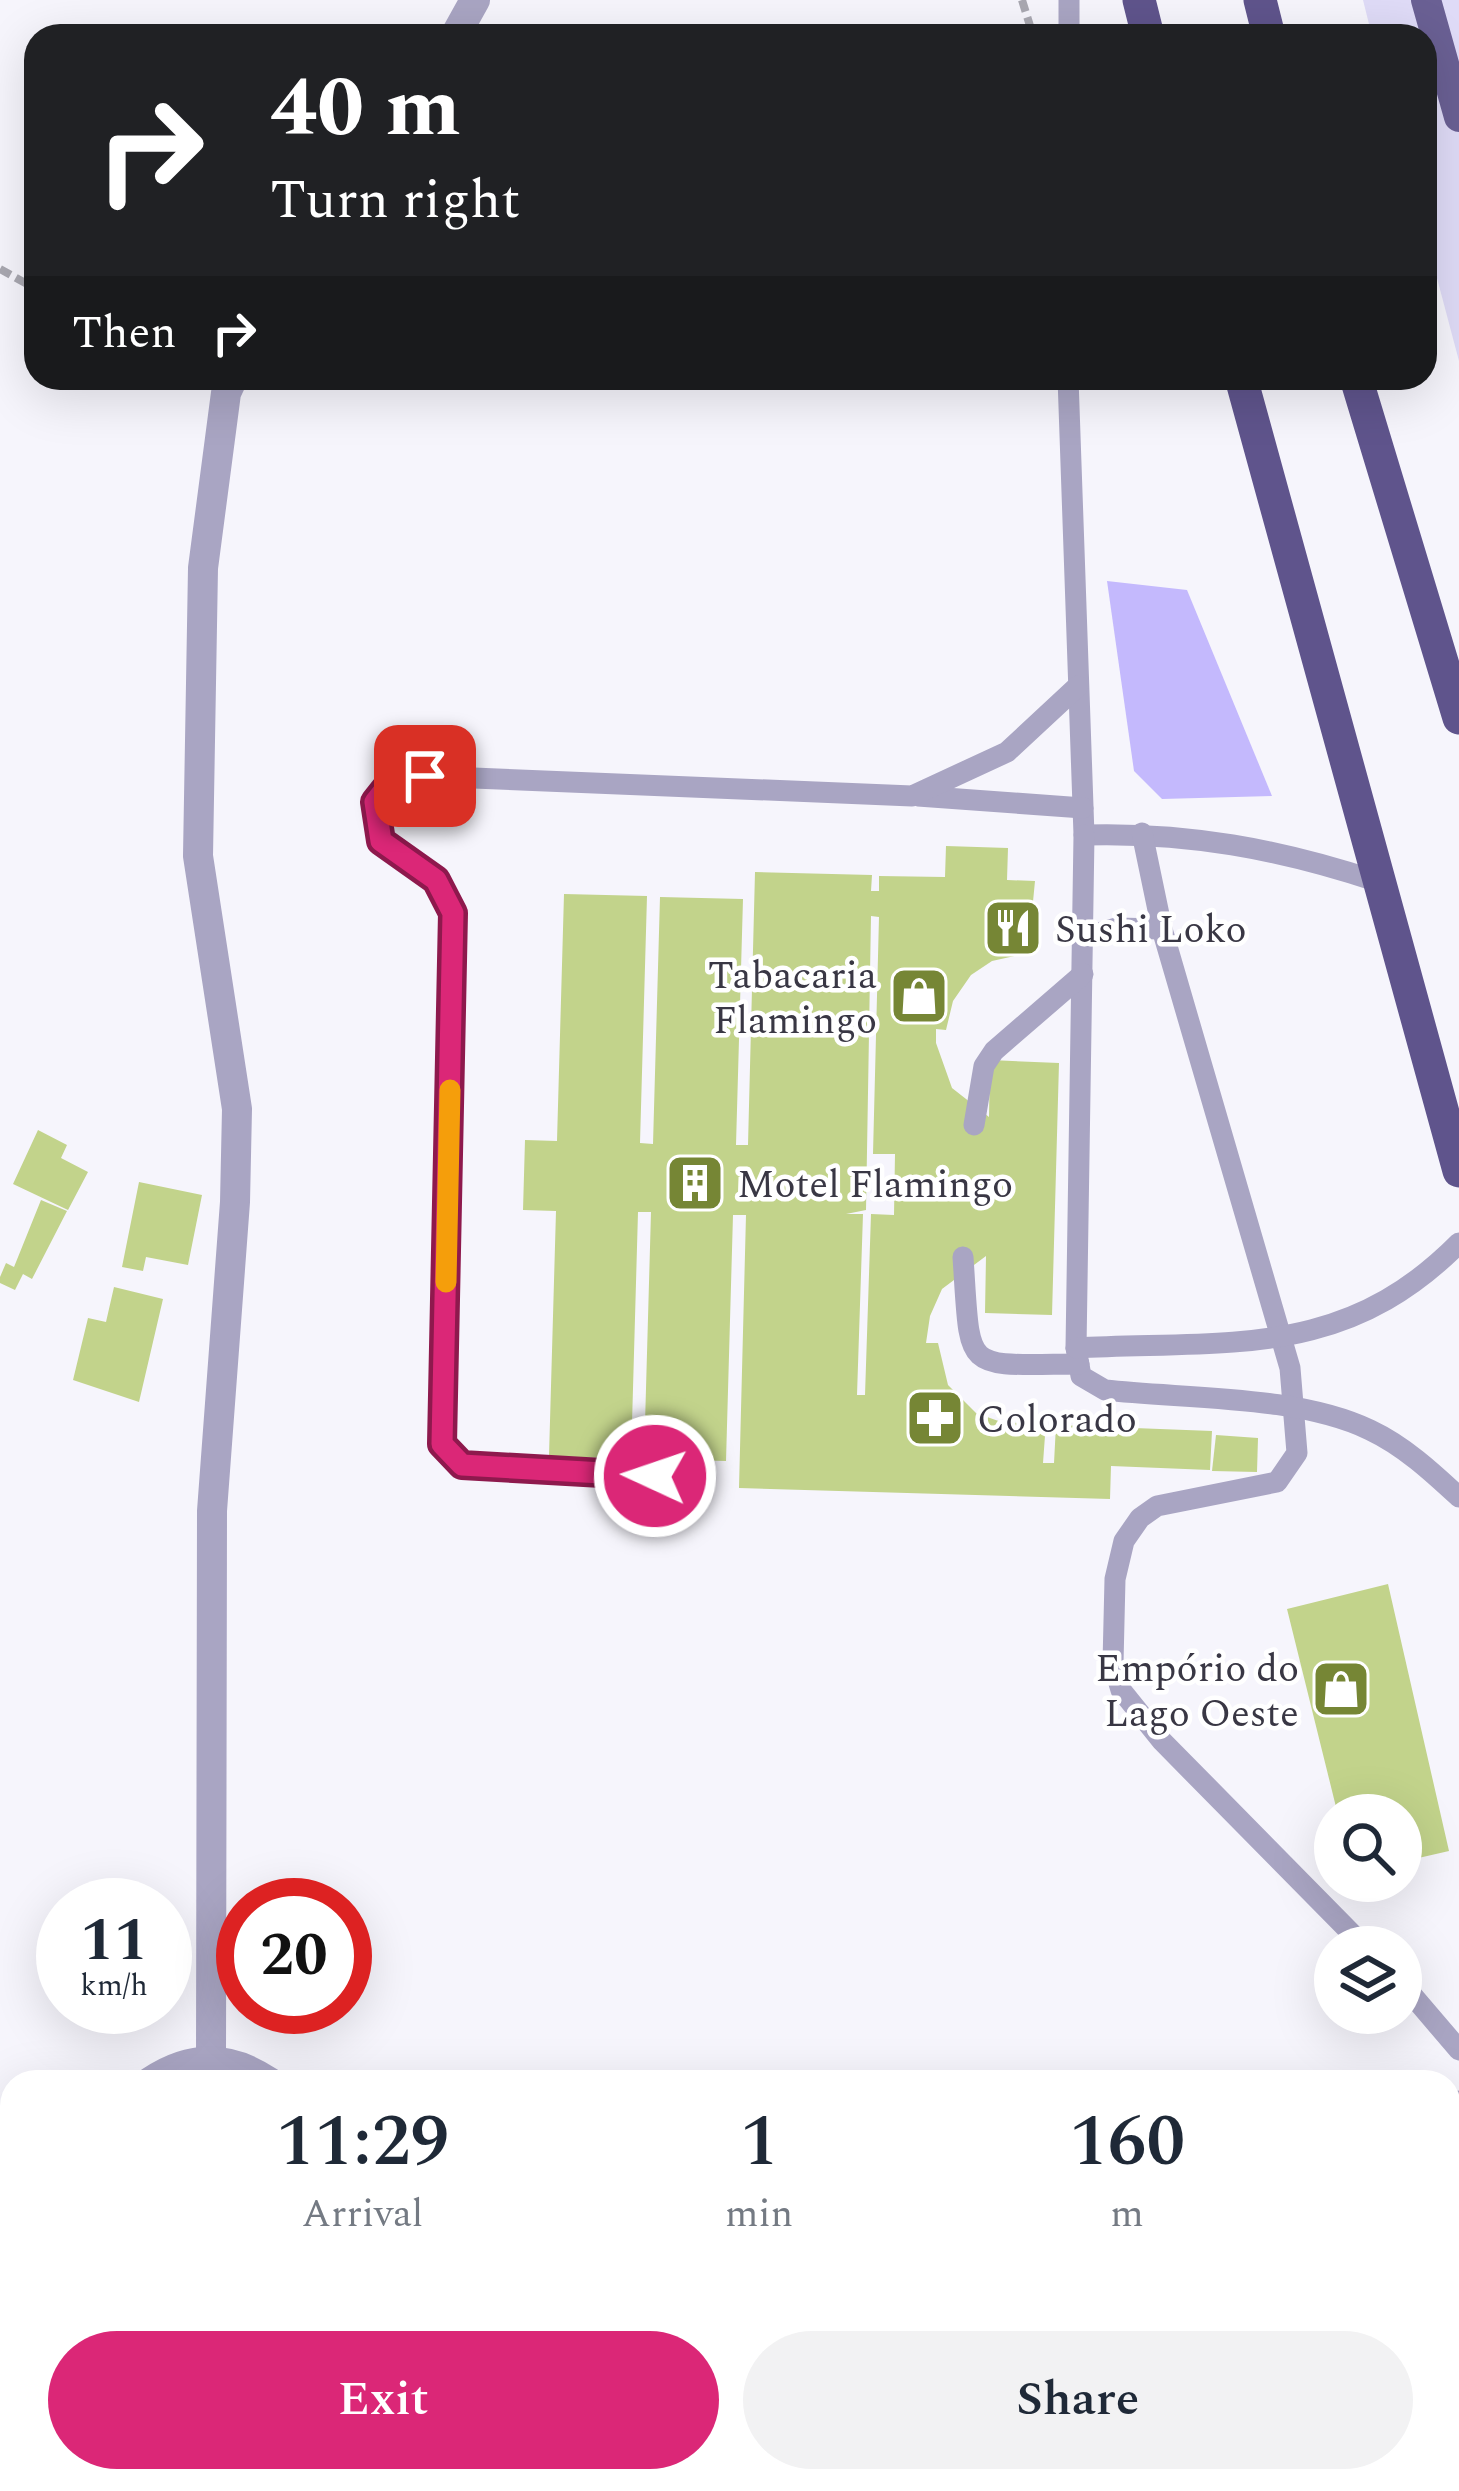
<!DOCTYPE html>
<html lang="en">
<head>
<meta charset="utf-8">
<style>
  body { margin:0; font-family:Spectral,serif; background:#f2f2f3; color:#1f2937; height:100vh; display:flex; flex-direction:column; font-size:45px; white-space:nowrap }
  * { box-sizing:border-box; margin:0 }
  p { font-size:39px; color:#747a83 }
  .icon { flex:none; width:66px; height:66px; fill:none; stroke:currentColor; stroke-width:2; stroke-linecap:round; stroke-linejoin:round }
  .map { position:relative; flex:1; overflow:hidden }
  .details { position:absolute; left:0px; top:2070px; width:1461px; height:423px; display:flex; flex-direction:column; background:#fff; border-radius:36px 36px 0 0; box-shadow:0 12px 48px #0002 }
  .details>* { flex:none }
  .top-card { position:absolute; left:24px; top:24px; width:1413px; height:366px; border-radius:36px; box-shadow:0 12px 48px #0002; background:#202124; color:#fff; overflow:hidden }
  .tools { position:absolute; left:1314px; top:1794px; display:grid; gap:24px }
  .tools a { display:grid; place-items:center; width:108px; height:108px; border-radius:50%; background:#fff; box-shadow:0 12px 48px #0002; font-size:60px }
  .speed { position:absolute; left:36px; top:1878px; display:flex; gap:24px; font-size:60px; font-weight:700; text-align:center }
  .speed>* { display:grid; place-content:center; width:156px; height:156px; border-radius:50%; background:#fff; box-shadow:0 12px 48px #0002; line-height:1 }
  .speed small { font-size:30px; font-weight:400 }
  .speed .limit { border:18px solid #d22; background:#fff; color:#111 }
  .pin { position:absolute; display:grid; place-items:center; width:102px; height:102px; color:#fff; margin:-51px; border-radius:24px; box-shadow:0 6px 18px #0006 }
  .me { position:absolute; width:132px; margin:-66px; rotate:273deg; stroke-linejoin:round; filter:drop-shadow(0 0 9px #0008) }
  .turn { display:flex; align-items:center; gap:42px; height:252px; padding:0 48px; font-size:54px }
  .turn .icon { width:156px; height:156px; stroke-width:2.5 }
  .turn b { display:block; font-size:84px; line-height:102px }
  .then { display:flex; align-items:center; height:114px; padding:0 48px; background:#0003; gap:24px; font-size:45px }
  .eta { display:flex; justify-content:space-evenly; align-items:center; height:204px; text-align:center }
  .eta b { font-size:72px; font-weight:600; line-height:84px }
  .cta { display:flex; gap:24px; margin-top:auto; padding:24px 48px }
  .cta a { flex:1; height:138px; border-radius:72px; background:#db2777; color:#fff; font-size:48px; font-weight:600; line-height:138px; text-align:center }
  .cta a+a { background:#f2f2f3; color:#1f2937 }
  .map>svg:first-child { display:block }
  .green { fill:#dfdbf7 }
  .water { fill:#c4b9fd }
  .building { fill:#c2d38b; fill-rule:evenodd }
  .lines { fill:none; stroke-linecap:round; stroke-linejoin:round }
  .path { stroke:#a9a8b1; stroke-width:8; stroke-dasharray:12 6; stroke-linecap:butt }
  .service { stroke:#a9a5c3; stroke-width:21 }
  .minor { stroke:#a9a5c3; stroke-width:30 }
  .primary { stroke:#6a6094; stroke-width:30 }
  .trunk { stroke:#5f548c; stroke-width:33 }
  .route-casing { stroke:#8e194d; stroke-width:30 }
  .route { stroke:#db2777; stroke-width:21 }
  .slow { stroke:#f59e0b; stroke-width:21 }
  .labels { text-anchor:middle; stroke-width:9; stroke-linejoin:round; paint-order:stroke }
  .poi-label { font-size:39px; fill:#393744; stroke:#fff; text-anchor:start }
</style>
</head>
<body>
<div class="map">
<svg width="1459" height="2491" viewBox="0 0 1459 2491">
  <rect width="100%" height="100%" fill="#f6f5fc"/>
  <path class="green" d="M1363,0h96v361l-34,-128v-197h-53z"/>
  <path class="water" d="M1107,581l80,9 85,206 -110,3 -28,-28z"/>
  <g class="building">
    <path d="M946,846l62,2 -1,32 28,1 -7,72 -36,8 -21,14 -18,26 -7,29 -10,-1v14l16,45 37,29 1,-57 69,3 -7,252 -67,-2 1,-57 -44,33 -12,27 -4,27h12l10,42 28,28 28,10 42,-1 -3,41h11l2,-38 156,6 -2,39 -99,-4 -1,33 -371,-11 7,-273h-13l-7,246 -82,-2 7,-247h-13l-7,247 -82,-3 7,-245 -33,-1 2,-70 32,1 7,-247 83,2 -7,247 13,1 7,-247 83,2 -7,246h12l7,-273 117,3 -1,16h8v-15l66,1zM871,916l8,1 -6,237h22l-1,61 -23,-1 -6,181h-8l6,-181h-17l20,-4z"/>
    <path d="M38,1130l29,15 -6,13 27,14 -20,38 -55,-26z"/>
    <path d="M139,1182l63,13 -14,70 -42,-8 -3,14 -21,-4z"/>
    <path d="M41,1200l26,11 -35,68 -9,-5 -8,16 -15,-7v-6l6,-14 8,4z"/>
    <path d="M114,1287l49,12 -24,103 -66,-22 15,-62 18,4z"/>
    <path d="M1216,1435l42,3 -1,34 -45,-1z"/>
    <path d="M1388,1584l61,267 -48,11v-47h-63l-51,-206z"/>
    <rect x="792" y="2481" width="79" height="10"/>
    <rect x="893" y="2481" width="77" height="10"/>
    <rect x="992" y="2481" width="113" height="10"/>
    <path d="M1139,2481h77v10h-78z"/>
    <path d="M1251,2481h65v10h-66z"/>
  </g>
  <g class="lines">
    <g class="path">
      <path d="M1022,0l9,29"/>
      <path d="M0,269l36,20"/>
    </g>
    <g class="service">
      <path d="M1069,36v-36"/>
      <path d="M1068,378l16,457c103,-3 195,14 292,46"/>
      <path d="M918,796l165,12"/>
      <path d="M1142,833l20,96 128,439 7,85 -20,29 -120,24 -17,12 -16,23 -9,38 -2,84 8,27 41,51 203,206"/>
      <path d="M1084,835l-8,513 5,28 24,14c80,9 193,5 265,40 34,16 62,42 89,67"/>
      <path d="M1085,937l31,-9 46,1"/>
      <path d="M974,1125l10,-59 10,-15 89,-77"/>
      <path d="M963,1257c8,118 -2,108 116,107"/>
      <path d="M1076,1348c152,-8 267,12 383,-105"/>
      <path d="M655,1476l-193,-11 -19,-20 10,-532 -17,-33 -55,-39 -6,-39 19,-24 31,-2 487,20 95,-44 71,-66"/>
      <path d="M1401,1982l58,68"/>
      <path d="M1449,2104l10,-3"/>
      <path d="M1449,2255l10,2"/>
      <path d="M1372,2481l1,10"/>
      <path d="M732,2491v-10"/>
      <path d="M1105,2491v-10"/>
      <path d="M1232,2491v-10"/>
    </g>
    <g class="minor">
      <path d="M455,36l20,-36"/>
      <path d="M211,2059l1,-548 23,-309 2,-93 -39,-253 5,-288 23,-175 7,-15"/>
      <path d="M150,2082c40,-27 78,-28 119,0"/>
      <path d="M200,2491v-10"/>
    </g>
    <path class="primary" d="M1426,0l33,117"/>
    <g class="trunk">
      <path d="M1139,0l9,36"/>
      <path d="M1260,0l9,36"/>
      <path d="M1241,378l218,793"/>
      <path d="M1356,378l103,340"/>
    </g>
  </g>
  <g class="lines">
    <defs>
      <path id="route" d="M425,776l-31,2 -19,24 6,39 55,39 17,33 -11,531 20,21 193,11"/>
    </defs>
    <use href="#route" class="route-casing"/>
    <use href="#route" class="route"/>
    <path class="slow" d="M446,1282l4,-192"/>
  </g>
  <defs>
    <symbol id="restaurant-square" viewBox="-11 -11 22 22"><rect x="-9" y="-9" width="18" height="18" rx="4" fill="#768635" stroke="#fff"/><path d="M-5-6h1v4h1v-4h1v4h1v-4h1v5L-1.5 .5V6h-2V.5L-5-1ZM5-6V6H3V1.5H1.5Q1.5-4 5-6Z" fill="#fff"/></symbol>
    <symbol id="shop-square" viewBox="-11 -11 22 22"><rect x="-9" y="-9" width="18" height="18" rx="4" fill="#768635" stroke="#fff"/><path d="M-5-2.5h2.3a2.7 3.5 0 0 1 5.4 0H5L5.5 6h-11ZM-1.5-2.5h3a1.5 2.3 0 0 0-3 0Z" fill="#fff"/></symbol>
    <symbol id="building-square" viewBox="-11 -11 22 22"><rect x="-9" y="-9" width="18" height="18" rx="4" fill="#768635" stroke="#fff"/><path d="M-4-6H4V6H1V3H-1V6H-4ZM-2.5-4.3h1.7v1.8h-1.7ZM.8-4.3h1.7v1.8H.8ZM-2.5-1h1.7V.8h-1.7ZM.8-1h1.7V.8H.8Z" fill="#fff"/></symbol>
    <symbol id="pharmacy-square" viewBox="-11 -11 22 22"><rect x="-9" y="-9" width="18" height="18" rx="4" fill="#768635" stroke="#fff"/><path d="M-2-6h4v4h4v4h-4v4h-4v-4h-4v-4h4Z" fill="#fff"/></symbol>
  </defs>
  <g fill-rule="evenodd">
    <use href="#restaurant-square" x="980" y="895" width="66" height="66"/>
    <use href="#shop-square" x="886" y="963" width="66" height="66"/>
    <use href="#building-square" x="662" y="1150" width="66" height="66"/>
    <use href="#pharmacy-square" x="902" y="1385" width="66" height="66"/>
    <use href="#shop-square" x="1308" y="1656" width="66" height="66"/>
  </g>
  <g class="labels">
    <g class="poi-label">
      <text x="1055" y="942">Sushi Loko</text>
      <text x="877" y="988" text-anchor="end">Tabacaria<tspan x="877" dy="45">Flamingo</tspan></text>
      <text x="737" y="1197">Motel Flamingo</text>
      <text x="977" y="1432">Colorado</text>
      <text x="1299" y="1681" text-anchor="end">Empório do<tspan x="1299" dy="45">Lago Oeste</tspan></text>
    </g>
  </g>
</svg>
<div class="tools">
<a><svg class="icon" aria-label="search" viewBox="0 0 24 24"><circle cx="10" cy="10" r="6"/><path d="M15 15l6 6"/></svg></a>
<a><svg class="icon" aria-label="layers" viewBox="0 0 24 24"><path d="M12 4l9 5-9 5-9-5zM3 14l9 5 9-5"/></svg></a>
</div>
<div class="speed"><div>11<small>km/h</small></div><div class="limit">20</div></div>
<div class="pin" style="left:425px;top:776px;background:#d93025"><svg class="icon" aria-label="arrive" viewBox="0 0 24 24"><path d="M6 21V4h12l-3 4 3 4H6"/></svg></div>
<svg class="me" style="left:655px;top:1476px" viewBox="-20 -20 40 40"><circle r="17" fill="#db2777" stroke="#fff" stroke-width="3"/><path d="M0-11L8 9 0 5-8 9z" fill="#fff"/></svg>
<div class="top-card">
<div class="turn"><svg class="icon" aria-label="right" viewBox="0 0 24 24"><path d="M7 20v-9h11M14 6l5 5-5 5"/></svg><div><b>40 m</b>Turn right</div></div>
<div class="then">Then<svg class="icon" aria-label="right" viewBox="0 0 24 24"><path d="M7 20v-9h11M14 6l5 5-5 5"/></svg></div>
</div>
<section class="details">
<div class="eta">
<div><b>11:29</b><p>Arrival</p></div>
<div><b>1</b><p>min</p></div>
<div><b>160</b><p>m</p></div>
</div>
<div class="cta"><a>Exit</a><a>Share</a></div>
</section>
</div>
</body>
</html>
